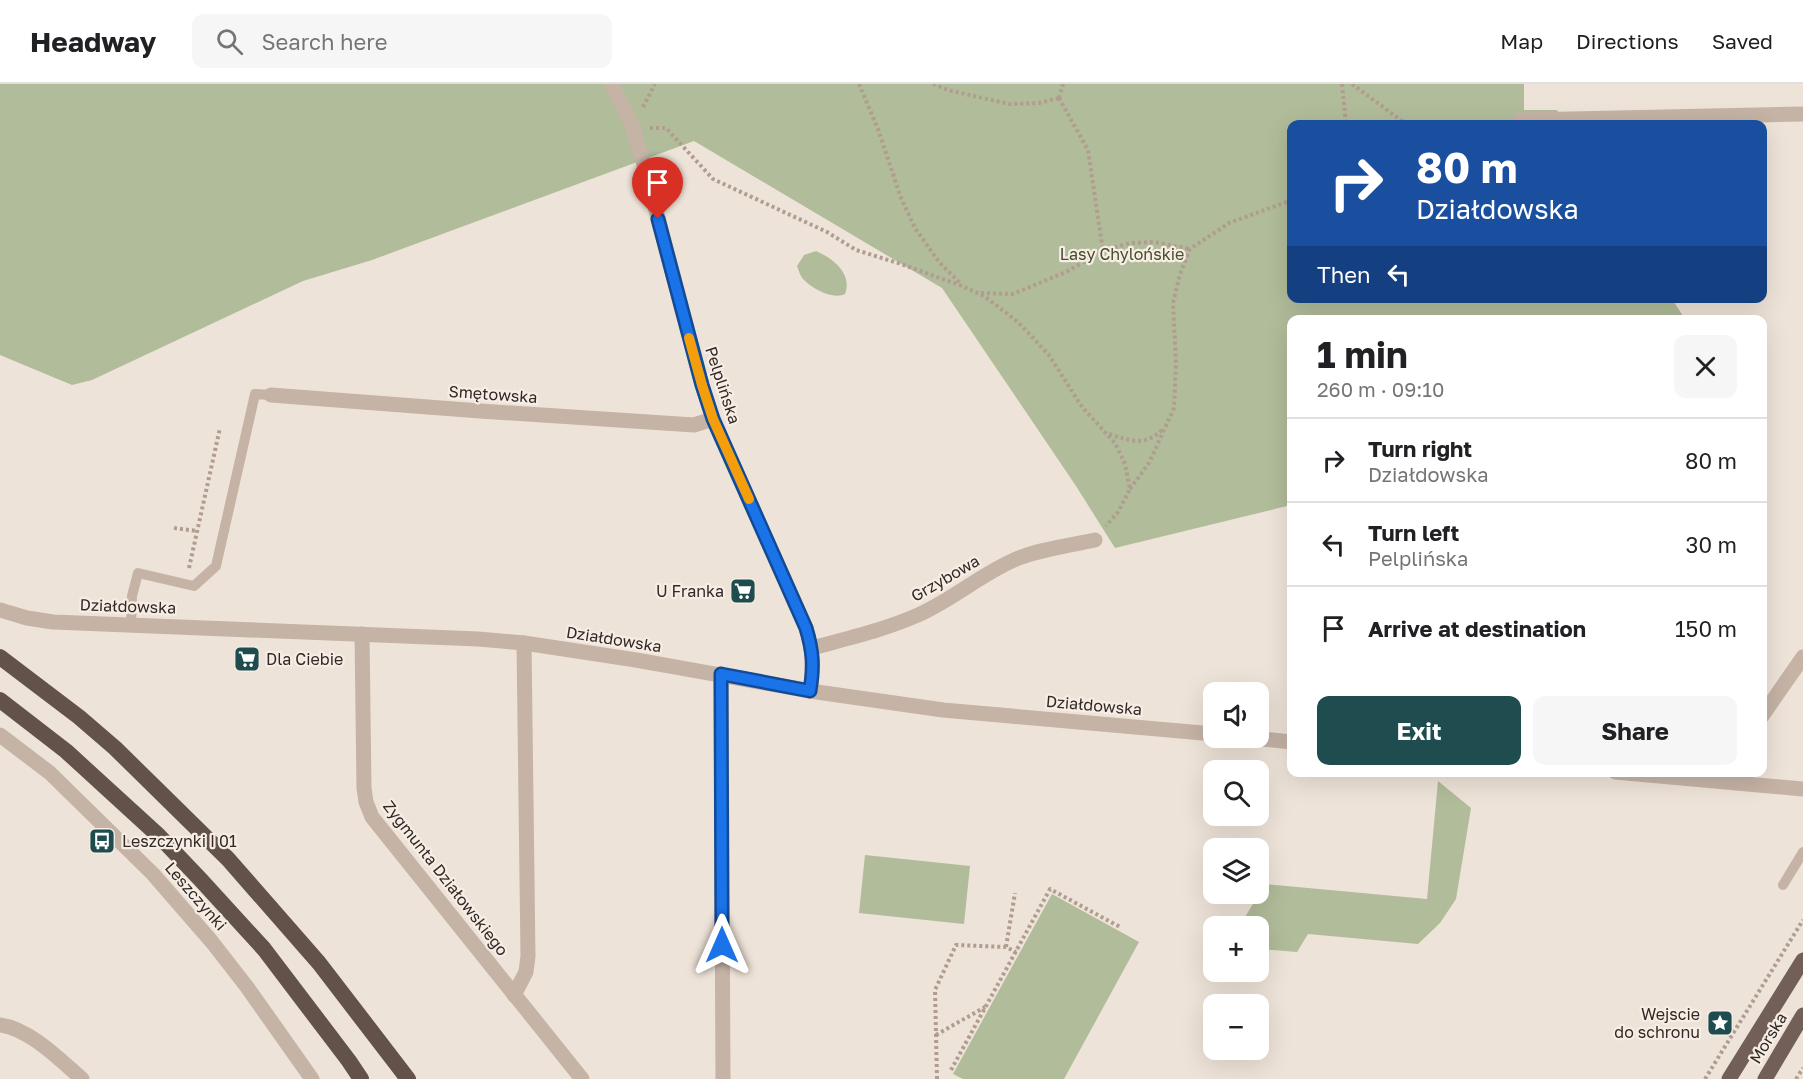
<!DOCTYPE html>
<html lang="en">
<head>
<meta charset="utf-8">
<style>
  body { margin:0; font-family:"Golos Text",sans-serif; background:#f6f6f6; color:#202124; height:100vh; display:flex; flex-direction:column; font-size:22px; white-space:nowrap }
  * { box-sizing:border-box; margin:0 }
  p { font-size:20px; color:#757577 }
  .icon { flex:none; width:33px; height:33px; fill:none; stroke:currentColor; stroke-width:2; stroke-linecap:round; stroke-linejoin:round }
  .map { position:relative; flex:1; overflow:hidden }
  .panel { position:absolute; left:1287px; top:231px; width:480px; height:462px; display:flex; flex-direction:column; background:#fff; border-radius:12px; box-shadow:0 6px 24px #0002 }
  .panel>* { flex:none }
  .top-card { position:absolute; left:1287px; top:36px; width:480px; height:183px; border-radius:12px; box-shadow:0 6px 24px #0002; background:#1a4fa0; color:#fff; overflow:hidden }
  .buttons { position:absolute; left:1203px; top:598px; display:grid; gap:12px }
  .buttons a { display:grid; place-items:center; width:66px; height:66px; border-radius:12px; background:#fff; box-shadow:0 6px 24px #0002; font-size:30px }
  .pin { position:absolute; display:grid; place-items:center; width:51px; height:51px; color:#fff; margin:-62px -26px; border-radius:50% 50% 50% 0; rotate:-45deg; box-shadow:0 0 6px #0007 }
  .pin .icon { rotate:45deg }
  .me { position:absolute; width:66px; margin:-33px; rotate:0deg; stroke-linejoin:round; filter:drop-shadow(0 0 4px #0008) }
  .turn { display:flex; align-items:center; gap:21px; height:126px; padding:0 30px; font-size:27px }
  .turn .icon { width:78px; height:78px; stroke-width:2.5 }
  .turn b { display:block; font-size:42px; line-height:51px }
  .then { display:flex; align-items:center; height:57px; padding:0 30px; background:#0003; gap:12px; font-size:22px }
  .round { display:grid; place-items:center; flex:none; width:63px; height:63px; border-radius:12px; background:#f6f6f6 }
  .summary { display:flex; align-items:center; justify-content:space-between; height:102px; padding:0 30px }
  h1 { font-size:36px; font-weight:700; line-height:45px }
  .cta { display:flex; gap:12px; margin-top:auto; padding:12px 30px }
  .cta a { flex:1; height:69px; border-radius:12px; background:#1f4d4f; color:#fff; font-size:24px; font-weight:700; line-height:69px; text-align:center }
  .cta a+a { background:#f6f6f6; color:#202124 }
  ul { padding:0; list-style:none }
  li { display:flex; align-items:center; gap:18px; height:84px; padding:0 30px; border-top:2px solid #e0e0e0 }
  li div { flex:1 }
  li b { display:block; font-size:22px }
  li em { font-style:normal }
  header { display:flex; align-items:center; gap:36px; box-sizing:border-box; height:84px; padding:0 30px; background:#fff; border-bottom:2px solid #e0e0e0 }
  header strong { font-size:28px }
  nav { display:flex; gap:33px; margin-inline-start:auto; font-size:21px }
  .search { width:420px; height:54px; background:#f6f6f6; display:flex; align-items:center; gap:15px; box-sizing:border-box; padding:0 21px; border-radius:12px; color:#757577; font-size:22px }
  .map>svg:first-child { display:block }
  .green { fill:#b1bc9a }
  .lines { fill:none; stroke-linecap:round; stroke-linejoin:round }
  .path { stroke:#b09d90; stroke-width:4; stroke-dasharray:3 3; stroke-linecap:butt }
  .service { stroke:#c5b3a5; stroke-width:10 }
  .minor { stroke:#c5b3a5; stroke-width:15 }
  .primary { stroke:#726058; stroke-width:15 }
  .trunk { stroke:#62524a; stroke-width:16 }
  .route-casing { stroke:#114b97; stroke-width:15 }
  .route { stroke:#1a73e8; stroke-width:10 }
  .slow { stroke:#f59e0b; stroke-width:10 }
  .labels { text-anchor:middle; stroke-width:4.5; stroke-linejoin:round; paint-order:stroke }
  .park-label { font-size:16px; fill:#424e2c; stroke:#f7ede4 }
  .street-label { font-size:16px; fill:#312926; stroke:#f7ede4 }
  .poi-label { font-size:16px; fill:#312926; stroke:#f7ede4; text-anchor:end }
</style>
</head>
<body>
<header>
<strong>Headway</strong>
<div class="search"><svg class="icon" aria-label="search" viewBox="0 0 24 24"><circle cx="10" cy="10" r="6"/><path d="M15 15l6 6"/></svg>Search here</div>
<nav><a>Map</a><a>Directions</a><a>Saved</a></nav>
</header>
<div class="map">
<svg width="1803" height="995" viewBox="0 0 1803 995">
  <rect width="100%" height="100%" fill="#eee3d8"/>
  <g class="green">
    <path d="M0,0h1524v26h33l9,14h-274v174l380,1 13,20 -393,1 -1,185 -176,43 -39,-62 -134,-198 -248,-147 -322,119 -69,21 -211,99 -20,5 -72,-30z"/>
    <path d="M816,167c16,7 37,22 29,43 -12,6 -32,-5 -41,-14 -4,-4 -5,-9 -7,-14l7,-11z"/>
    <path d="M1438,697l33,27 -15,91 -16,24 -22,21 -110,-10 -11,18 -38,-3 -1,-22h-19l26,-43 162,15z"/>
    <path d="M865,771l105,11 -6,58 -105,-11z"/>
    <path d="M1052,810l87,48 -75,137h-101l-10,-5z"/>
  </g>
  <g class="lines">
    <g class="path">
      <path d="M859,0l19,45 23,69 14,30 24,34 22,22"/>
      <path d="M933,0l15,6 61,14 30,-1 20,-5"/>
      <path d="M1342,0l4,40"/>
      <path d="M1352,0l54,40"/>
      <path d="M1059,14l29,52 15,101"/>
      <path d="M1059,14l4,-14"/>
      <path d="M643,23l12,-23"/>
      <path d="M1488,40l17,-2"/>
      <path d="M650,44h16l47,51 114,53 29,18 45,14 61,22 22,10 34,26 31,33 33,52 33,36 10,21 5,25 -12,23 -12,14"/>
      <path d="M981,209l32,1 53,-22 37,-21 27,-8 24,-1 36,7"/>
      <path d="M1109,350c22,7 36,13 54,-5"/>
      <path d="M1130,405l19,-26 25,-55 2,-45 -3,-60 7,-29 10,-25 39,-26 63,-23"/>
      <path d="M174,444l23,3"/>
      <path d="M189,484l31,-140"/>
      <path d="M1006,863l9,-54"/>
      <path d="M936,951l49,-28"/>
      <path d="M951,986l99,-181 70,38"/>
      <path d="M937,995l-2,-89 21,-45 50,2 10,5"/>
      <path d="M1705,995l98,-159"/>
      <path d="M1796,995l7,-11"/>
    </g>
    <g class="service">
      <path d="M131,540l1,-28 6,-23 56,13 22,-20 39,-172 16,1"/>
      <path d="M1783,801l20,-33"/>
    </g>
    <g class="minor">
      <path d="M612,0l21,44 10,33 59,224 11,34 93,209c7,24 8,38 4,63"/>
      <path d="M1520,36l283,-6"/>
      <path d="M271,311l209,16 214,14 19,-6"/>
      <path d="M0,526l27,8 26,4 425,17 46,4 112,17 174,31 133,19 271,24"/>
      <path d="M362,550l2,154 2,14 6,15 210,262"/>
      <path d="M812,564c36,-10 72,-18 106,-33 34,-15 62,-40 96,-55 21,-10 58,-15 81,-20"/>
      <path d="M721,590l2,405"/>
      <path d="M1762,632l41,-59"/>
      <path d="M0,651l50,38 103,101 59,68 35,45 65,92"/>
      <path d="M1252,654l40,4"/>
      <path d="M1615,688l188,17"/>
      <path d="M514,911l12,-23 2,-16 -4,-313"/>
      <path d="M0,941c30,4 60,35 82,54"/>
    </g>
    <g class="primary">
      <path d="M1729,995l74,-119"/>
      <path d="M1765,995l38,-64"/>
    </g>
    <g class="trunk">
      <path d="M0,573l79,60 36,31 113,111 91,104 89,116"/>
      <path d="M0,616l66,51 93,85 41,43 64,70 85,112 12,18"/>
    </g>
  </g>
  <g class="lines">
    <defs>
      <path id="route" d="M658,135l44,166 11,34 93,209c7,23 8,38 4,63l-89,-17 1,271"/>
    </defs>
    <use href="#route" class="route-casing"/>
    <use href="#route" class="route"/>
    <path class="slow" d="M689,254l13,47 11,34 36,80"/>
  </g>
  <defs>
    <symbol id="supermarket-square" viewBox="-11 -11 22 22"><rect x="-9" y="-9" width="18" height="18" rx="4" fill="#1f4d4f" stroke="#f7ede4"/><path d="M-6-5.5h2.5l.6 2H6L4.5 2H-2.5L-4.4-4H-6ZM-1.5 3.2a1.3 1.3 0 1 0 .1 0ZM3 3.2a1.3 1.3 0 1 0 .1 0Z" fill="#fff"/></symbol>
    <symbol id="bus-square" viewBox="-11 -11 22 22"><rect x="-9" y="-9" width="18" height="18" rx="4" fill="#1f4d4f" stroke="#f7ede4"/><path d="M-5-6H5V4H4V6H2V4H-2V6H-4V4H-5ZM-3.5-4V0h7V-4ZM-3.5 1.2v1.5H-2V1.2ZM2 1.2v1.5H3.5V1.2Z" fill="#fff"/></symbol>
    <symbol id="sight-square" viewBox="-11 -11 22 22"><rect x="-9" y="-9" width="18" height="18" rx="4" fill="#1f4d4f" stroke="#f7ede4"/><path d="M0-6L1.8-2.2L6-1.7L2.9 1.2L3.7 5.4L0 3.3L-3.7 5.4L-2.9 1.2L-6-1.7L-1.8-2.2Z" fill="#fff"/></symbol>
  </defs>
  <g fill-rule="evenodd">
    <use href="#supermarket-square" x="728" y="492" width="30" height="30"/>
    <use href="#supermarket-square" x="232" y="560" width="30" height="30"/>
    <use href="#bus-square" x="87" y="742" width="30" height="30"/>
    <use href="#sight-square" x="1705" y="924" width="30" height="30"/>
  </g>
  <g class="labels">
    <g class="park-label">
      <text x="1122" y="176">Lasy Chylońskie</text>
    </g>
    <g class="street-label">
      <text transform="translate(723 301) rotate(72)" y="6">Pelplińska</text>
      <text transform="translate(493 310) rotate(4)" y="6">Smętowska</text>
      <text transform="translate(945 494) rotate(-30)" y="6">Grzybowa</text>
      <text transform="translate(128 522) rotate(2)" y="6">Działdowska</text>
      <text transform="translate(614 555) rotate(9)" y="6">Działdowska</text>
      <text transform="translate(1094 621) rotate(5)" y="6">Działdowska</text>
      <text transform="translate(446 794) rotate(52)" y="6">Zygmunta Działowskiego</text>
      <text transform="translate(196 812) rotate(49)" y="6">Leszczynki</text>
      <text transform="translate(1768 954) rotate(-59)" y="6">Morska</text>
    </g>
    <g class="poi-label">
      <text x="724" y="513">U Franka</text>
      <text x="266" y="581" text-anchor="start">Dla Ciebie</text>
      <text x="122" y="763" text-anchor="start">Leszczynki I 01</text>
      <text x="1700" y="936">Wejscie<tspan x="1700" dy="18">do schronu</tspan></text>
    </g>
  </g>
</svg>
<div class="buttons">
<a><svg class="icon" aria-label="sound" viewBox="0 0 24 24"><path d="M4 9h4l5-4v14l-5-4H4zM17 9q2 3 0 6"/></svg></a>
<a><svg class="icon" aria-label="search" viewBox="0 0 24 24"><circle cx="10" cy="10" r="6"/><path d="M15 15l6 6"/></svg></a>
<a><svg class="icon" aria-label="layers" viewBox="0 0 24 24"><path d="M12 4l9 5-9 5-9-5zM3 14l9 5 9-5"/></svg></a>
<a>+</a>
<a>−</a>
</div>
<div class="pin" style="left:658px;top:135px;background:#d93025"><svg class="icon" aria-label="arrive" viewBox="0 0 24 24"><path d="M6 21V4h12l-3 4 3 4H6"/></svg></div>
<svg class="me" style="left:722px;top:861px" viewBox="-20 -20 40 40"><path d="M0-17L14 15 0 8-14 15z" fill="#1a73e8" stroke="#fff" stroke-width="4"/></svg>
<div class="top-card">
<div class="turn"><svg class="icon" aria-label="right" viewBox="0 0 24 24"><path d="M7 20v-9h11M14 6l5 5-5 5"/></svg><div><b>80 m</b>Działdowska</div></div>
<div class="then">Then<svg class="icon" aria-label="left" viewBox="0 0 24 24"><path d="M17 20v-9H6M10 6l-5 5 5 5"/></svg></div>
</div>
<section class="panel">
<div class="summary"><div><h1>1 min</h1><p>260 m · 09:10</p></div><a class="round"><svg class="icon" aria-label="close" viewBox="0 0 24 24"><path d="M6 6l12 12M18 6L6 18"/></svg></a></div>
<ul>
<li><svg class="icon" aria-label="right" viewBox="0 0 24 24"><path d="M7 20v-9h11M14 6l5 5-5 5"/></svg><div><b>Turn right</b><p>Działdowska</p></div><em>80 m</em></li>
<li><svg class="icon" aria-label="left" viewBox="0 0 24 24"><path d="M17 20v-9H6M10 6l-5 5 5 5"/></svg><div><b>Turn left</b><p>Pelplińska</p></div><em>30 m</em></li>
<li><svg class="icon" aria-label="arrive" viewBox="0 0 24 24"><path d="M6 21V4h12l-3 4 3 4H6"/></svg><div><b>Arrive at destination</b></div><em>150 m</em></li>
</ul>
<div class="cta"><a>Exit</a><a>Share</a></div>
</section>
</div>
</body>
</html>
